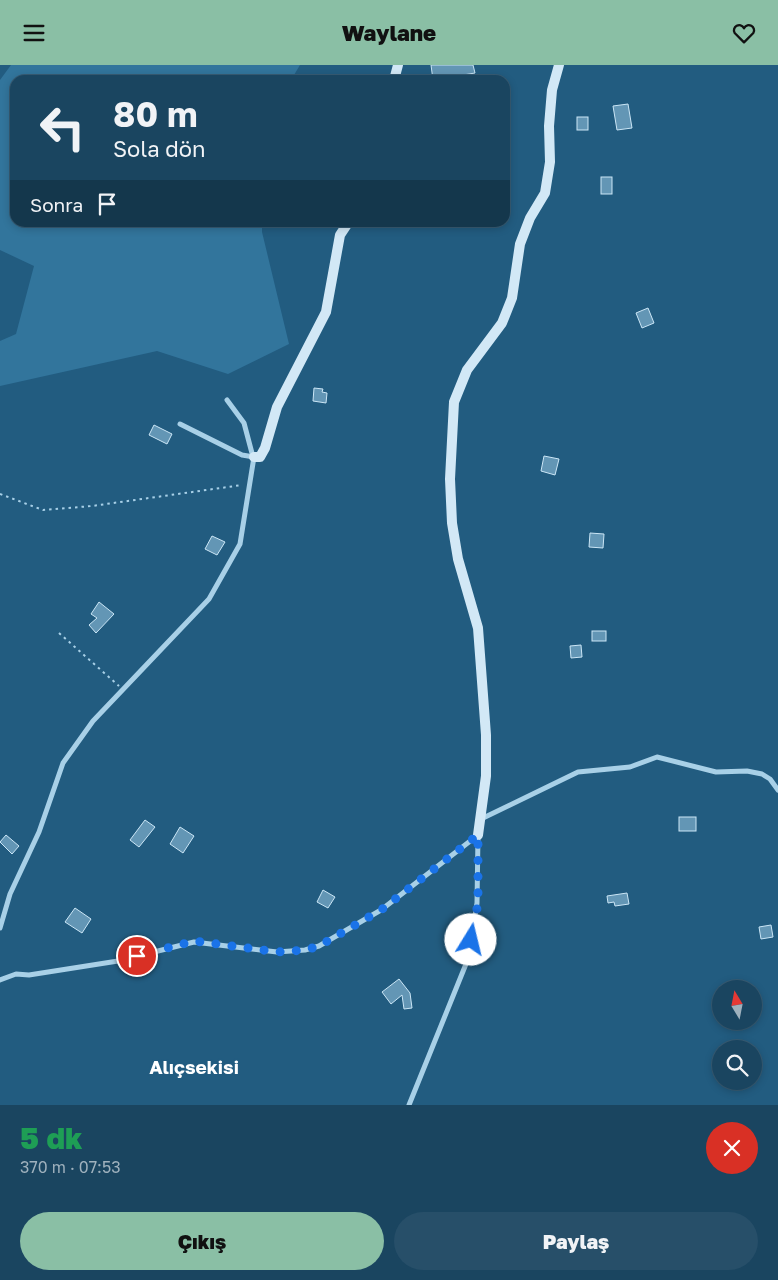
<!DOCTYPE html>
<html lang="tr">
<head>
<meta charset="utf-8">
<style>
  body { margin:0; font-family:"Golos Text",sans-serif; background:#274f69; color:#f1f3f6; height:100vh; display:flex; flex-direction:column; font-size:19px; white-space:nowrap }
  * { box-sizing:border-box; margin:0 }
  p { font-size:16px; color:#9fb1bd }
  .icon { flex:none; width:28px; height:28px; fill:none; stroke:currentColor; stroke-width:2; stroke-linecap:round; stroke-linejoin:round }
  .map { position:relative; height:1040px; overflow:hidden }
  .drawer { display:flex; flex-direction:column; background:#1a4560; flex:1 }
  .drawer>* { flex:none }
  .hud { position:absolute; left:10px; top:10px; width:500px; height:152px; border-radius:15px; box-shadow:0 2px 8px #0003,0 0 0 1px #385d75; background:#1a4560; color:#f1f3f6; overflow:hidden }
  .needle { width:32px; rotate:350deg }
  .controls { position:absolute; left:712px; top:915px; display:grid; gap:10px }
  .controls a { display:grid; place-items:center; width:50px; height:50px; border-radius:50%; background:#1a4560; box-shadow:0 2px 8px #0003,0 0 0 1px #385d75; font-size:25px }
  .pin { position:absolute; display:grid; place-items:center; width:42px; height:42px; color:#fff; margin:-21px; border:2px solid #fff; border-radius:50%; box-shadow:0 1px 5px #0007 }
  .me { position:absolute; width:55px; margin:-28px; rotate:9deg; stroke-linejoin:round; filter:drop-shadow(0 0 4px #0008) }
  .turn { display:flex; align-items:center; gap:18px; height:105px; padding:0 20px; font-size:22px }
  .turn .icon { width:65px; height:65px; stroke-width:2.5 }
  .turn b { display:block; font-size:35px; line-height:42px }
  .then { display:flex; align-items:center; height:48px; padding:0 20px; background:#0003; gap:10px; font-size:19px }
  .round { display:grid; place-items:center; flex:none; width:52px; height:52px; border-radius:26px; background:#274f69 }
  .head { display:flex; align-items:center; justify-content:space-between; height:85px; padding:0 20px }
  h1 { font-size:30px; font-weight:800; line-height:38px; color:#1e9e55 }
  .action { display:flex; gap:10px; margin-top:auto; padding:10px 20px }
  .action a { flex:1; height:58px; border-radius:30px; background:#8abfa5; color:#111; font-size:20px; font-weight:800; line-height:58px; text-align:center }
  .action a+a { background:#274f69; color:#f1f3f6 }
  header { display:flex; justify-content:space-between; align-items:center; height:65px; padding:0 20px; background:#8abfa5; color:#111; font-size:22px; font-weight:800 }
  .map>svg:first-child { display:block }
  .green { fill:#32759c }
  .building { fill:#6396b5; stroke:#cbe6f6 }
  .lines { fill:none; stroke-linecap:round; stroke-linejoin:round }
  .path { stroke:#a8d0e7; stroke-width:2; stroke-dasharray:2.5 4; stroke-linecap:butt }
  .street { stroke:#a8d0e7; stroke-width:5 }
  .secondary { stroke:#d2e8f6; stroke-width:10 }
  .route { stroke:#1a73e8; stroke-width:9; stroke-dasharray:0 16.2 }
  .labels { text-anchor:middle; stroke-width:4; stroke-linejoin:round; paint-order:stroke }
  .neighbourhood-label { font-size:19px; font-weight:bold; fill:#fff; stroke:#225c80 }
</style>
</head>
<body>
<header><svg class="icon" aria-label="menu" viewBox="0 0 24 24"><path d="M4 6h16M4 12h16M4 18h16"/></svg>Waylane<svg class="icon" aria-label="heart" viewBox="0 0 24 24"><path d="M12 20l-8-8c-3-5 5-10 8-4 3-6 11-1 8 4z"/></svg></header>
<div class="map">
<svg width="778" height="1040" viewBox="0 0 778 1040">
  <rect width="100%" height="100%" fill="#225c80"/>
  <path class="green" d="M11,0h289l-9,15h-276v143h247v9l27,112 -61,30 -71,-23 -157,35v-45l16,-7 18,-68 -34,-16v-170z"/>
  <g class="building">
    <path d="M431,0h42l2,8 -42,7z"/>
    <path d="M628,39l4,24 -15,2 -4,-24z"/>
    <rect x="577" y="52" width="11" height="13"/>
    <rect x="601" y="112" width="11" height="17"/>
    <path d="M648,243l6,15 -12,5 -6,-15z"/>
    <path d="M314,323l9,1 -1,3 5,1 -1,10 -13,-2z"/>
    <path d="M154,360l18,9 -5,10 -18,-9z"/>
    <path d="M544,391l15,3 -4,16 -14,-4z"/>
    <path d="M590,468l14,1 -1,14 -14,-1z"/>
    <path d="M212,471l13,6 -8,13 -12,-6z"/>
    <path d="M99,537l15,12 -18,19 -7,-8 8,-7 -6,-4z"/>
    <rect x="592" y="566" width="14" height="10"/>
    <path d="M581,580l1,12 -11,1 -1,-12z"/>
    <rect x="679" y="752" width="17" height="14"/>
    <path d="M145,755l10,7 -16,20 -9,-7z"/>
    <path d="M180,762l14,9 -11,17 -13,-9z"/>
    <path d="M6,770l13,11 -7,8 -12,-12z"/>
    <path d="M323,825l12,7 -7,11 -11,-6z"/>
    <path d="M627,828l2,11 -14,2 -1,-4 -6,1 -1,-7z"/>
    <path d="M75,843l16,11 -9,14 -17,-11z"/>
    <path d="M771,860l2,12 -12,2 -2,-12z"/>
    <path d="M399,914l11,14 2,15 -8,1 -2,-14 -11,9 -9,-12z"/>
  </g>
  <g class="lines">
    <g class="path">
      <path d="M0,429l43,16 49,-4 150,-21"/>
      <path d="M59,568l60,53"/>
    </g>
    <g class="street">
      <path d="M227,335l17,23 9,34"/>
      <path d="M481,754l97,-47 52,-5 27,-10 59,15 31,-1 15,3 8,5 8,11"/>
      <path d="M0,863l10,-34 29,-62 24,-69 30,-42 116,-122 31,-55 14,-87 -12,-2 -62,-31"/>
      <path d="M0,915l16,-6 13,1 89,-14 76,-19 83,10 28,-2 14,-4 62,-36 97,-75"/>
      <path d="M409,1040l59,-146 9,-56 1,-68"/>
    </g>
    <g class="secondary">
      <path d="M394,15l4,-15"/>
      <path d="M254,392h6l5,-9 12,-41 49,-95 14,-77 8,-12"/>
      <path d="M478,770l8,-59v-41l-8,-107 -20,-69 -6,-36 -2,-44 4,-77 13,-32 35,-47 10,-25 8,-54 10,-26 15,-25 5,-31 -1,-36 3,-36 7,-25"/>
    </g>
  </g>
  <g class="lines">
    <path class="route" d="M137,891l57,-15 84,11 27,-2 14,-4 62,-36 97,-75v68l-7,37"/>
  </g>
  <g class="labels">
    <g class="neighbourhood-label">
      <text x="194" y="1009">Alıçsekisi</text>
    </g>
  </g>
</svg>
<div class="controls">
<a><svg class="needle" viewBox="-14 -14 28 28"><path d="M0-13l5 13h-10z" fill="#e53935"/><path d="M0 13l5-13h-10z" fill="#9fb1bd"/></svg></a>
<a><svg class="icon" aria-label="search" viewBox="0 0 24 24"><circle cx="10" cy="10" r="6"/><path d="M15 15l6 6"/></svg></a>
</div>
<div class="pin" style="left:137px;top:891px;background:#d93025"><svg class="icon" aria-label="arrive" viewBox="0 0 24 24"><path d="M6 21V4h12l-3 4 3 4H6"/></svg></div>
<svg class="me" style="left:471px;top:875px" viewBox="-20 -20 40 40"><circle r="19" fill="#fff"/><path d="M0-13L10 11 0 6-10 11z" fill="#1a73e8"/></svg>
<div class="hud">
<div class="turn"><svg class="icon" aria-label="left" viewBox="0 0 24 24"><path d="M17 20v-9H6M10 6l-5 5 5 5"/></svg><div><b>80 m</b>Sola dön</div></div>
<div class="then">Sonra<svg class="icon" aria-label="arrive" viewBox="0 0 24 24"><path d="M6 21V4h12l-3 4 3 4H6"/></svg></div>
</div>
</div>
<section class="drawer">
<div class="head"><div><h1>5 dk</h1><p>370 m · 07:53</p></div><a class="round" style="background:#d93025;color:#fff"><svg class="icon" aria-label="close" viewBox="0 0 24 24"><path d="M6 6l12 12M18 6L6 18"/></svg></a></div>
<div class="action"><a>Çıkış</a><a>Paylaş</a></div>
</section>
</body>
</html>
